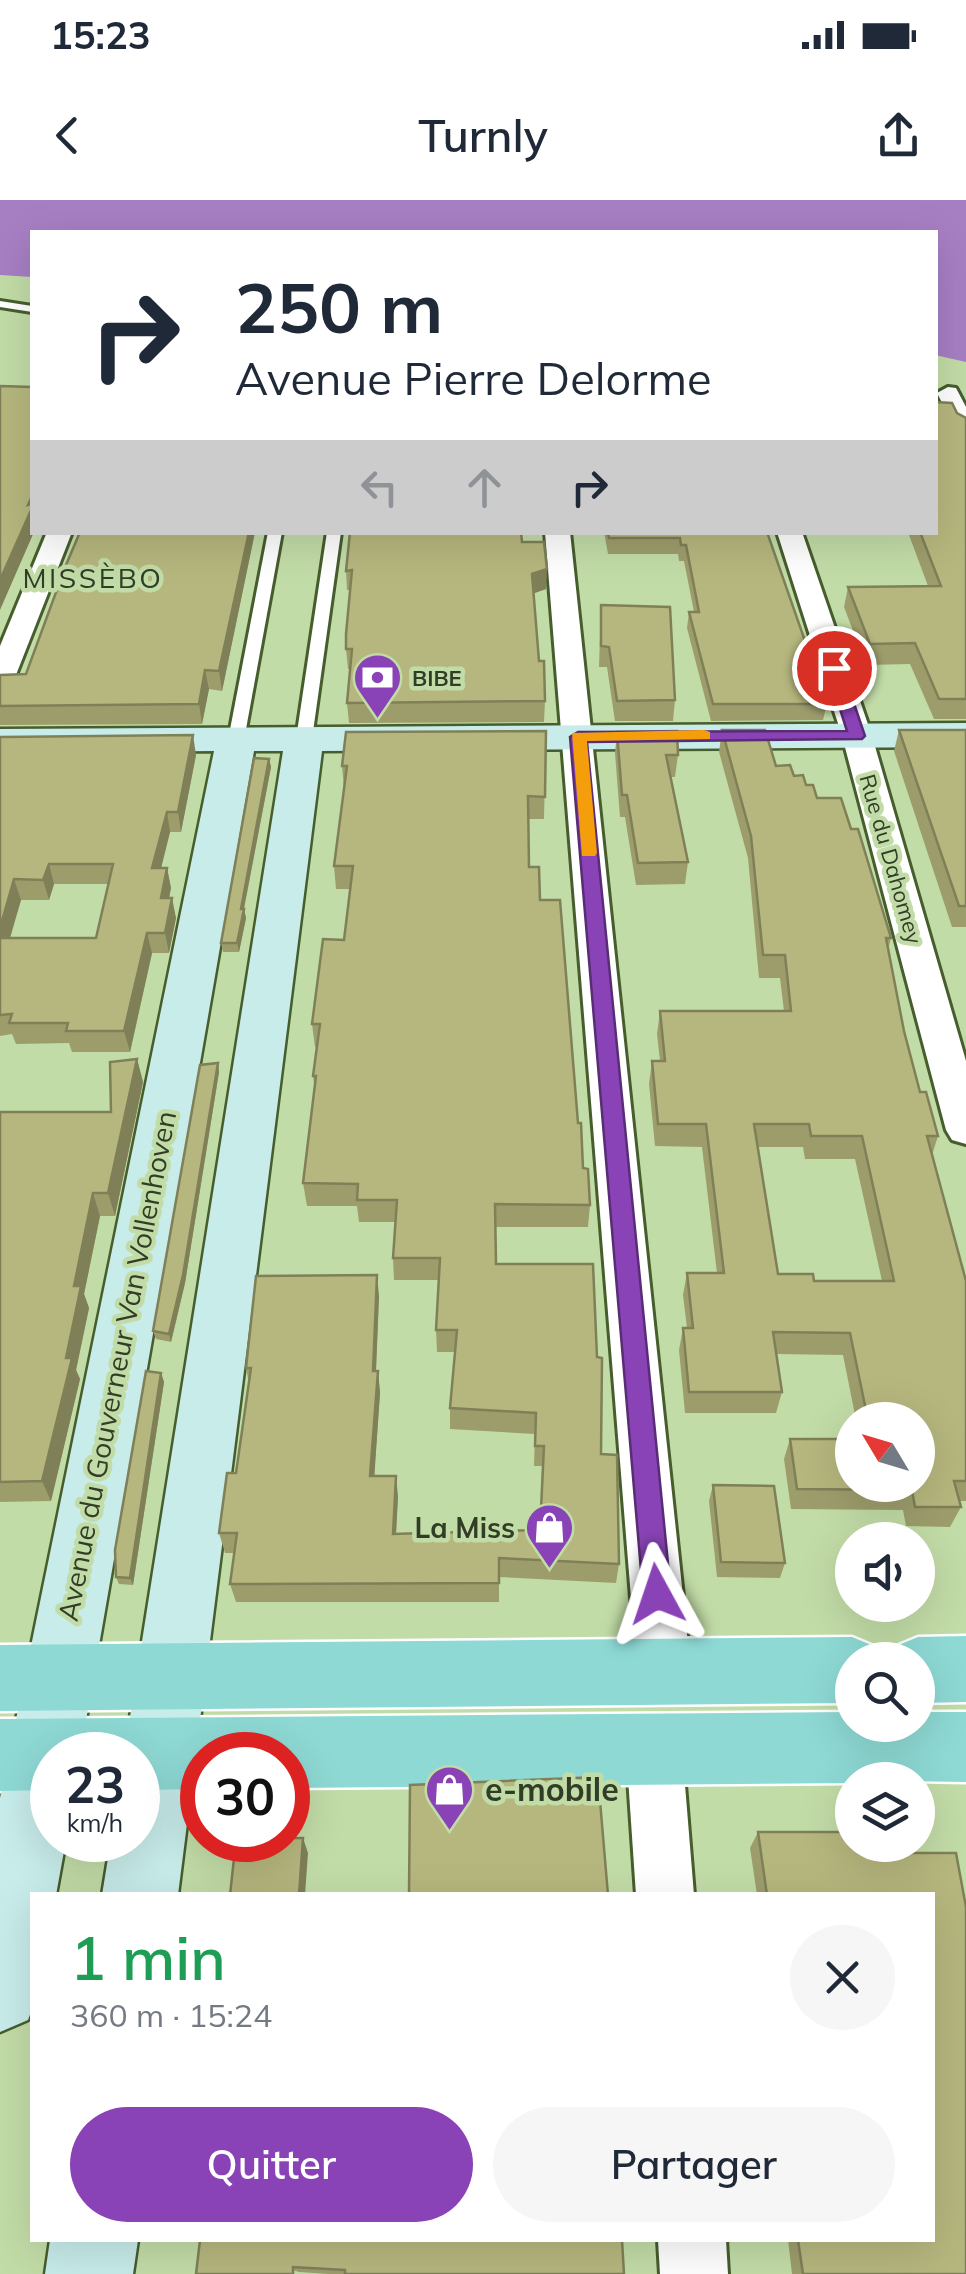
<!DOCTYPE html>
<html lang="fr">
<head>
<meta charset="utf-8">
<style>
  body { margin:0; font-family:Mulish,sans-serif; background:#f6f6f7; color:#1f2937; height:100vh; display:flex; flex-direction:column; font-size:38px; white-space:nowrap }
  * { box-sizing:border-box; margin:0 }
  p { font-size:32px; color:#747a83 }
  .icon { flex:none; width:55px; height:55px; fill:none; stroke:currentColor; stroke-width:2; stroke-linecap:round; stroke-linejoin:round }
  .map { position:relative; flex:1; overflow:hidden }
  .side { position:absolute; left:30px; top:1692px; width:905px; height:350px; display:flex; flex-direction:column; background:#fff; border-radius:0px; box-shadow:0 10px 40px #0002 }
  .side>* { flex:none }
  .guide { position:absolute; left:30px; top:30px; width:908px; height:305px; border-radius:0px; box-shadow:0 10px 40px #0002; background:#fff; color:#1f2937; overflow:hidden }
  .needle { width:65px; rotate:308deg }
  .fabs { position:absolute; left:835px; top:1202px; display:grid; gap:20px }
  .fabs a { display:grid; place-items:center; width:100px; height:100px; border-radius:50%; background:#fff; box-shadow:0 10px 40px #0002; font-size:50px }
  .speed { position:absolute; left:30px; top:1532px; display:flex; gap:20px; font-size:50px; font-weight:700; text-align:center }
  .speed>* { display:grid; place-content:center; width:130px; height:130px; border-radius:50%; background:#fff; box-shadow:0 10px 40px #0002; line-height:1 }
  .speed small { font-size:25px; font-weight:400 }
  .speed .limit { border:15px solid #d22; background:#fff; color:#111 }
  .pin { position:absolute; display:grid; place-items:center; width:85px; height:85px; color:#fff; margin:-42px; border:5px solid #fff; border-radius:50%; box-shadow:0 2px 10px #0007 }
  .me { position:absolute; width:110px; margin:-55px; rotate:355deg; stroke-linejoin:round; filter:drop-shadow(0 0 8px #0008) }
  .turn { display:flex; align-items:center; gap:35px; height:210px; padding:0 40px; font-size:45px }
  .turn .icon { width:130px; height:130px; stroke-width:2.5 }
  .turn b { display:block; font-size:70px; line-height:85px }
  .lanes { display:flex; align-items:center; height:95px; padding:0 40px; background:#0003; justify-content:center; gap:50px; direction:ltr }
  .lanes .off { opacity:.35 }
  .round { display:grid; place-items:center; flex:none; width:105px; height:105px; border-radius:52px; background:#f6f6f7 }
  .summary { display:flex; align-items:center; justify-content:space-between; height:170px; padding:0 40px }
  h1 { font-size:60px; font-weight:600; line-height:75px; color:#1e9e55 }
  .button { display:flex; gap:20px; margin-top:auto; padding:20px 40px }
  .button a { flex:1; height:115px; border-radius:60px; background:#8943b6; color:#fff; font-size:40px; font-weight:600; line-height:115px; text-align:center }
  .button a+a { background:#f6f6f7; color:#1f2937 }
  .status { display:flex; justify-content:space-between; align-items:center; height:70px; padding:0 50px; background:#fff; direction:ltr }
  .status svg { height:28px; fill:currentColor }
  header { display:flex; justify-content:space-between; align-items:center; height:130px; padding:0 40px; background:#fff; font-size:45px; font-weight:600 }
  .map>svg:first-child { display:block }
  .water { fill:#a67fc3 }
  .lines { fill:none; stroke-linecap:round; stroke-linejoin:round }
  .service-casing { stroke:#465d2d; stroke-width:6 }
  .minor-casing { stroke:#465d2d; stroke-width:6 }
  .secondary-casing { stroke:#465d2d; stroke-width:5 }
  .primary-casing { stroke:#fff; stroke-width:5 }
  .service { fill:#fff; fill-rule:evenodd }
  .minor { fill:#fff; fill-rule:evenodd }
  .secondary { fill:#c7ecea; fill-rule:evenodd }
  .primary { fill:#8ed9d4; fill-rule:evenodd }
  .wall { fill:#9d9d6c; fill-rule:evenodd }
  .shaded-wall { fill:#7f8058 }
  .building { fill:#b6b77e; stroke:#7f8058; stroke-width:2.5; fill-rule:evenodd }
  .route { fill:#8943b6; stroke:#592c76; stroke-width:2.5 }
  .slow { fill:#f59e0b }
  .labels { text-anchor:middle; stroke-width:9; stroke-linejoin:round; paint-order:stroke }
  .far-poi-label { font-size:22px; font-weight:bold; fill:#323d28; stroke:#c2dca7; text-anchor:start }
  .far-street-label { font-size:22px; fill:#323d28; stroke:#c2dca7 }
  .far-quarter-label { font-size:28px; letter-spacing:2.5px; fill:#323d28; stroke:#c2dca7 }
  .street-label { font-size:28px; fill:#323d28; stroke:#c2dca7 }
  .poi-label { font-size:28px; font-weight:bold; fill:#323d28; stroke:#c2dca7; text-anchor:end }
  .near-poi-label { font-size:32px; font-weight:bold; fill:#323d28; stroke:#c2dca7; text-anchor:start }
</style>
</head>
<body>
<div class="status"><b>15:23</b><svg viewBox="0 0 49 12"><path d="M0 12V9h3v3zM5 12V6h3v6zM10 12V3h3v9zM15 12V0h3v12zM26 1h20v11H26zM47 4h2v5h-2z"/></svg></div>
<header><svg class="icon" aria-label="back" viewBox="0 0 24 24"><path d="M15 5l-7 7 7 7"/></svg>Turnly<svg class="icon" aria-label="share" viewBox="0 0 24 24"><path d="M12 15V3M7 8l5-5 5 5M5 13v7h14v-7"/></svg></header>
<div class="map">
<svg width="966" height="2074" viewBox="0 0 966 2074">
  <rect width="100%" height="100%" fill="#c2dca7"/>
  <path class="water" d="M0,0h966v162l-31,-7v-123h-903v45l-32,-2z"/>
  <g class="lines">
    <defs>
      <g id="service">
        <path d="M0,101l32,5v6l-32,-5z"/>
        <path d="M268,332h14l-38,208 -8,5 -8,-5z"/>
        <path d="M327,332h14l-29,207 -8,5 -8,-5z"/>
      </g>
      <g id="minor">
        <path d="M948,187l8,1 10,19v28l-11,-7 -18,-35z"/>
        <path d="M47,332h25l-58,148 -4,6 -10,3v-43z"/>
        <path d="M545,332h25l121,1140 -8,18 -19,8 -19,-8 -8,-18z"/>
        <path d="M777,332h25l70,204 94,325v83l-14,-4 -6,-10 -104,-394z"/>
        <path d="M654,1521l20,8 8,19 12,147h-58l-10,-147 8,-19z"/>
        <path d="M658,2040h68l2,34h-68z"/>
      </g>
      <g id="secondary">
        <path d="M966,523v24l-644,4 -144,1144h-76l9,-55h27v-85h-14l159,-1004h-29l-174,1004h-28v85h14l-10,55h-24v114l-4,11 -28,12v-234l214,-1047 -214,2v-24z"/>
        <path d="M50,2040h88l-5,34h-88z"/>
      </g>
      <g id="primary">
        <path d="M966,1436v66l-48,1v-43h-30l6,-13 24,-10z"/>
        <path d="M852,1437l24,10 6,13h-30v43l-852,8v-66z"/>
        <path d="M852,1512v13h66v-13h48v70l-114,-2v3l-564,5v-33h-86v34l-64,1v-35h-86v35l-52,1v-72z"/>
      </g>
    </defs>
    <use href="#service" class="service-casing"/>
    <use href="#minor" class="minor-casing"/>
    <use href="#secondary" class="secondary-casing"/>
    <use href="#primary" class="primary-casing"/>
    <use href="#service" class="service"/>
    <use href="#minor" class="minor"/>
    <use href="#secondary" class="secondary"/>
    <use href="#primary" class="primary"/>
  </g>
  <g class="wall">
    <path d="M957,213l9,5v301h-32l-24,-55 -44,1 -22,-58 4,-20 80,-1 -19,-51h-95l-1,-3h122z"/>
    <path d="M80,332h175l-33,159 -13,-2 -7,35 -202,1v-50l26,-1z"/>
    <path d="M604,332h163l60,172 -4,16 -112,1 -24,-93 2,-16h5l-10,-51h-5l-1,-7h-70z"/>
    <path d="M522,342l24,47 -12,4 5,68 6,40 -1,21 -195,1 -2,-20 3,-34h-2l-2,-20 5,-59h-4l-1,-19z"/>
    <path d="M601,405l74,95 -2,21h-58l-8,-54h-8z"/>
    <path d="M722,530l72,46 12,9 11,13 74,140 -3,12 16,81 16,61 18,44 -6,19 34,126v220h-7l2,6 -11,20 -44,-1 -3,-16 -112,-1 -7,-50 6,-20 62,46 66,-65h-62l-13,-65 -67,-1 6,38 -6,21h-91l-6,-63 4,-22h4l-4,-33 4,-22h30l-15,-126 -47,-1 -6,-62 3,-23h8l-3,-27 3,-23h124l-4,-33h-21l-11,-120 -29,-106zM758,947h45l2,12h50l27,122h-68l-36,-7z"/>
    <path d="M899,530h67v197h-14l-58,-176z"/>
    <path d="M546,531l-2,88h-16l1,48 11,33 38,223 5,45 7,37 -2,22h-93l1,37 105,190 18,110 -3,19 -117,-6v25h-263l-6,-18 5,-31h-10l-6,-20 17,-60 13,-90 -3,-15 133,-72 -3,75h2l2,22 -6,83 24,20 -2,37 144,-3 2,-64h-8l1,-32 -85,-5v-21l5,-56h-18l-1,-22 3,-50h-45l-1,-22 2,-36h-36l-2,-16h-50l-4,-23 12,-93 -2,-14 4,-29h-2l-3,-23 32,-84 6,-51h-14l-2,-23 10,-77 -2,-23z"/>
    <path d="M617,532l61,23 -3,22h-4l17,85 -3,22 -49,1 -11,-68h-5l-5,-64z"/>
    <path d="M0,537l196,18 -15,77h-11l-9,36h6l4,20 -2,10 7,20 -7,35h-17l-22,99h-58l-3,-9 -53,1 -4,-10 -12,2zM54,684h54l-12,54h-87l12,-38h28z"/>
    <path d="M269,559l2,8 -27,142 2,9 -7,34h-16l-2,-9z"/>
    <path d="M137,859l6,23 -28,134h-15l-16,78 5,14 -13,62 4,9 -29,122 -51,1v-390h111z"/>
    <path d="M218,863l1,9 -34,211 -14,59 -15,-3 -3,-8z"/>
    <path d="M161,1173l3,9 -31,203 -14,-1 -3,-7z"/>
    <path d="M713,1285l72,78 -5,15 -63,-1 -8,-76z"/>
    <path d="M758,1632h94v13h26l1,8h77l10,54v367h-174l-4,-34h144v-345h-175l-7,-47z"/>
    <path d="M200,2040l424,34h-295l-30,-2z"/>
  </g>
  <g class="shaded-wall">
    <path d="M32,296v36h2l-34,78v-30z"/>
    <path d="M249,332h6l-33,159 -3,-20z"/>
    <path d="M547,369l-1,20 -14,5v-20z"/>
    <path d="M205,470l4,19 -7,35 -3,-20z"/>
    <path d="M193,535l3,20 -15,77 -3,-20z"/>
    <path d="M269,559l2,8 -29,151 -1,-9z"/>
    <path d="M167,612l3,20 -14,56 -4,-20z"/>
    <path d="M49,664l5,20 -5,16 -6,-20z"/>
    <path d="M167,668l4,20 -6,30 -4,-20z"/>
    <path d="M14,679l7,21 -17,59 -4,-11v-20z"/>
    <path d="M172,698l4,20 -7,35 -4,-20z"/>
    <path d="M244,709l2,9 -7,34 -2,-9z"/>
    <path d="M147,733l5,20 -22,99 -6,-21z"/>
    <path d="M137,859l6,23 -28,134 -7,-23z"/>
    <path d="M218,863l1,9 -34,211 -14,59 -2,-8z"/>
    <path d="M93,993l7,23 -16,78 5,14 -13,62 4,9 -29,122 -9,-20 24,-123 8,-72z"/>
    <path d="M377,1075l2,21 -4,97 -2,-22z"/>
    <path d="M378,1171l2,22 -7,103 -3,-20z"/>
    <path d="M161,1173l3,9 -31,203 -3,-7z"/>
    <path d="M396,1276l2,20 -3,57 -2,-19z"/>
    <path d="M303,1638l5,15 -3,42h-6z"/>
  </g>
  <g class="building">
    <path d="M0,186l32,1v109l-4,9 4,-1v4l-32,72z"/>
    <path d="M935,202l17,1 5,10 9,5v281h-27l-24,-56 -45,1 -22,-57 93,-1 -21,-54h15z"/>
    <path d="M80,332h169l-30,139 -14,-1 -6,34 -199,2v-31l26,-1 40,-109z"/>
    <path d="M350,332h171l1,10h22l3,27 -15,5 7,87h5l1,40 -198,2 5,-54h-6v-15l6,-64 -6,1z"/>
    <path d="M608,332h159l60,172h-114l-24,-92h10l-13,-67h-5l-1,-7h-71z"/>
    <path d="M601,405l69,2 5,93 -58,1 -8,-54 -8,-1z"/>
    <path d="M722,530h43l11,36 14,-1 4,11 9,-1 3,10h7l4,13h24l10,31h7l33,109h-5l18,93 16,61h6l12,44h-11l39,145v200h-12l7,26h-46l-3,-17 -115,-1 -7,-50h62v46h66v-65h-50l-18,-87 -77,-1 9,60h-93l-6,-64h10l-6,-55h37l-18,-149h-48l-6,-63h13l-5,-50h131l-6,-56h-22l-12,-119zM754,924h55l2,12h51l32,145h-80l-1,-7h-35z"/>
    <path d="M899,530h67v176h-7z"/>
    <path d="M546,531l-1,66 -17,-1 1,71h10l1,33h20l18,223h3l2,45 5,1 2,36 -95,-1 1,60h97l4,93 5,1 -1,96 16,1 2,109 -120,-6v25l-269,1 7,-51h-18l8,-60h9l15,-105h-5l10,-92 121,-1 -4,96h5l-8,105h26l-3,58 147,-4 4,-84h-9l1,-33 -86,-5 7,-78h-21l4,-72h-47l4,-58h-40l1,-16 -55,-1 13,-107h-3l7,-52h-8l11,-85 21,1 9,-74h-19l13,-100h-5l4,-34z"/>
    <path d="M677,531l1,24h-12l22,107 -50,1 -11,-68h-5l-5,-63z"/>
    <path d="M193,535l-15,77h-11l-15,56h15l-6,30h11l-7,35h-18l-23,98h-58l2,-8h-59l3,-9 -12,1v-77h96l17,-74h-64l-6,16 -29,-1 -14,49v-191z"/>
    <path d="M254,558l15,1 -28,150h3l-7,34h-16z"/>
    <path d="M137,859l-29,134h-15l-19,93h7l-15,72h6l-30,123 -42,1v-370h111l-1,-50z"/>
    <path d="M218,863l-35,212 -14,59 -16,-3 47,-266z"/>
    <path d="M146,1171l15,2 -31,205 -14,-1 -1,-27z"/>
    <path d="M713,1285l61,1 11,77 -64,-1z"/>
    <path d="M598,1577l10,118h-199l1,-110z"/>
    <path d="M758,1632h94v13h26l1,8h77l10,54v367h-163l-5,-34h134v-345h-165z"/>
    <path d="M288,1638h15l-4,57h-69l6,-55h52z"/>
    <path d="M200,2040h422l2,34h-279v-4l-52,-3v7h-97z"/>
  </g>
  <path class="route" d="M829,465l13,3 23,68 -3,3 -275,3 84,852 -4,9 -10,4 -10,-4 -4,-9 -73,-857 8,-5 269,-1 -20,-63z"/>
  <path class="slow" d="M704,530l6,2v7l-123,2 10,112 -2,3h-13l-10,-123z"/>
  <defs>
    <symbol id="bank-pin" viewBox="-11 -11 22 30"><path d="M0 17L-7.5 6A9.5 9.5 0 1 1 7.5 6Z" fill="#8943b6" stroke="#c2dca7"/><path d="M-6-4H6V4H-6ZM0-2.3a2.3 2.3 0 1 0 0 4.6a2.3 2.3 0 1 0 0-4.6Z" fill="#fff"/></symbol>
    <symbol id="shop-pin" viewBox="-11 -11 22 30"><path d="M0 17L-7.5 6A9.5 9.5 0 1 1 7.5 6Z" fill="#8943b6" stroke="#c2dca7"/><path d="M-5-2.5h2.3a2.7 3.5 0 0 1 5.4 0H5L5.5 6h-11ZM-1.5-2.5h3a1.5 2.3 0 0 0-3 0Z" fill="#fff"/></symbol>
  </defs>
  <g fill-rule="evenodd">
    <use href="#bank-pin" x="350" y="450" width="55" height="75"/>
    <use href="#shop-pin" x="522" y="1300" width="55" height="75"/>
    <use href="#shop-pin" x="422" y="1562" width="55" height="75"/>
  </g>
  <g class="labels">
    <g class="far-poi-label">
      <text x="412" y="486">BIBE</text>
    </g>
    <g class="far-street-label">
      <text transform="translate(891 659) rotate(74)" y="8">Rue du Dahomey</text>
    </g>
    <g class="far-quarter-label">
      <text x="93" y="388">MISSÈBO</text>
    </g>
    <g class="street-label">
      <text transform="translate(117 1166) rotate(-79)" y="10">Avenue du Gouverneur Van Vollenhoven</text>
    </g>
    <g class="poi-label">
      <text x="515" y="1338">La Miss</text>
    </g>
    <g class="near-poi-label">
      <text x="485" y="1601">e-mobile</text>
    </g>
  </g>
</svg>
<div class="fabs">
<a><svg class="needle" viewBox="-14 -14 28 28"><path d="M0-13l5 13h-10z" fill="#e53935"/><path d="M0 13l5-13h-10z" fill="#747a83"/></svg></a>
<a><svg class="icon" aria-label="sound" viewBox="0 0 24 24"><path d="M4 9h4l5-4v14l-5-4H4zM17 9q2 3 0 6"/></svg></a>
<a><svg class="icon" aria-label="search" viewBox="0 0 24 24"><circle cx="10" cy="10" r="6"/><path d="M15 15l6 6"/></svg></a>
<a><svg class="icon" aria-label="layers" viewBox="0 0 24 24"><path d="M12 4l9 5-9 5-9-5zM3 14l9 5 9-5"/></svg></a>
</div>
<div class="speed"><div>23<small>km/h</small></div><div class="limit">30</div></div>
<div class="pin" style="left:834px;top:468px;background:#d93025"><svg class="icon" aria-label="arrive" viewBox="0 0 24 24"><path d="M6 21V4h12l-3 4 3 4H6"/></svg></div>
<svg class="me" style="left:657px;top:1394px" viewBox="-20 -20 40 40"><path d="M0-17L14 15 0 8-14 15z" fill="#8943b6" stroke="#fff" stroke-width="4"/></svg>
<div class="guide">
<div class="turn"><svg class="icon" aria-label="right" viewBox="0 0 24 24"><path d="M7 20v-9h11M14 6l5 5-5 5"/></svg><div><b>250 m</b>Avenue Pierre Delorme</div></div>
<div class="lanes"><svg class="icon off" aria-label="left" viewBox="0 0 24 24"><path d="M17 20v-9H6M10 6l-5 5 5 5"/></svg><svg class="icon off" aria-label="ahead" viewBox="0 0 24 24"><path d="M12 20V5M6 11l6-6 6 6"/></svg><svg class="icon" aria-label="right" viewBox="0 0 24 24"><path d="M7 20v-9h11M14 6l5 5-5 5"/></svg></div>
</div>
<section class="side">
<div class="summary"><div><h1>1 min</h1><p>360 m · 15:24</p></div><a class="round"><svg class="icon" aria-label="close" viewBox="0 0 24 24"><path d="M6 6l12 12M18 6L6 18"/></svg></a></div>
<div class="button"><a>Quitter</a><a>Partager</a></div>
</section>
</div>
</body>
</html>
